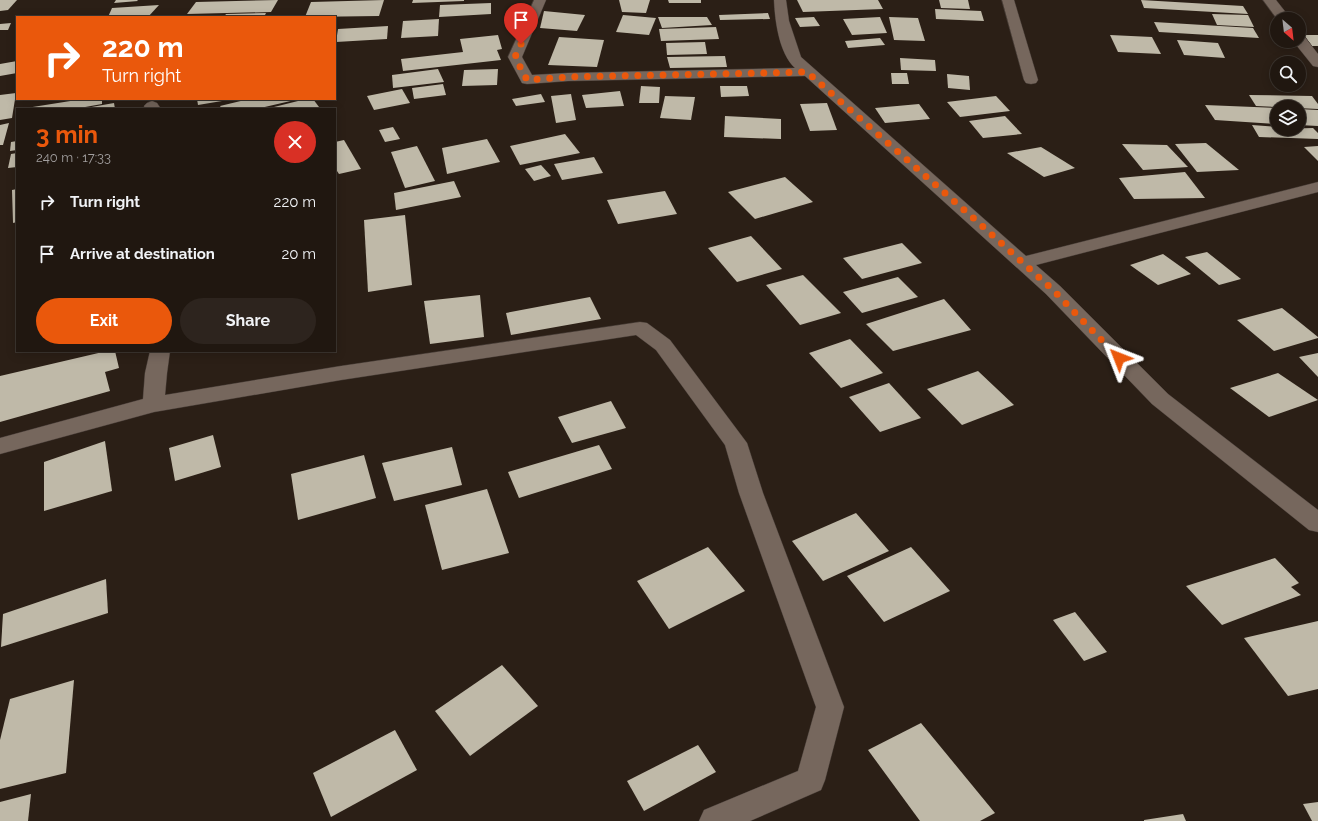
<!DOCTYPE html>
<html lang="en">
<head>
<meta charset="utf-8">
<style>
  body { margin:0; font-family:Raleway,sans-serif; background:#2d241e; color:#f1f3f6; height:100vh; display:flex; flex-direction:column; font-size:15px; white-space:nowrap }
  * { box-sizing:border-box; margin:0 }
  p { font-size:13px; color:#a29f9f }
  .icon { flex:none; width:22px; height:22px; fill:none; stroke:currentColor; stroke-width:2; stroke-linecap:round; stroke-linejoin:round }
  .map { position:relative; flex:1; overflow:hidden }
  .panel { position:absolute; left:16px; top:108px; width:320px; height:244px; display:flex; flex-direction:column; background:#201710; border-radius:0px; box-shadow:0 2px 10px #0003,0 0 0 1px #3d3630 }
  .panel>* { flex:none }
  .top-card { position:absolute; left:16px; top:16px; width:320px; height:84px; border-radius:0px; box-shadow:0 2px 10px #0003,0 0 0 1px #3d3630; background:#ea580c; color:#fff; overflow:hidden }
  .needle { width:26px; rotate:152deg }
  .tools { position:absolute; left:1270px; top:12px; display:grid; gap:8px }
  .tools a { display:grid; place-items:center; width:36px; height:36px; border-radius:50%; background:#201710; box-shadow:0 2px 10px #0003,0 0 0 1px #3d3630; font-size:20px }
  .pin { position:absolute; display:grid; place-items:center; width:34px; height:34px; color:#fff; margin:-41px -17px; border-radius:50% 50% 50% 0; rotate:-45deg; box-shadow:0 0 4px #0007 }
  .pin .icon { rotate:45deg }
  .me { position:absolute; width:44px; margin:-22px; rotate:315deg; stroke-linejoin:round; filter:drop-shadow(0 0 3px #0008) }
  .turn { display:flex; align-items:center; gap:14px; height:84px; padding:0 20px; font-size:18px }
  .turn .icon { width:52px; height:52px; stroke-width:2.5 }
  .turn b { display:block; font-size:28px; line-height:34px }
  .round { display:grid; place-items:center; flex:none; width:42px; height:42px; border-radius:21px; background:#2d241e }
  .headline { display:flex; align-items:center; justify-content:space-between; height:68px; padding:0 20px }
  h1 { font-size:24px; font-weight:700; line-height:30px; color:#ea580c }
  .primary-button { display:flex; gap:8px; margin-top:auto; padding:8px 20px }
  .primary-button a { flex:1; height:46px; border-radius:24px; background:#ea580c; color:#fff; font-size:16px; font-weight:700; line-height:46px; text-align:center }
  .primary-button a+a { background:#2d241e; color:#f1f3f6 }
  ul { padding:0; list-style:none }
  li { display:flex; align-items:center; gap:12px; height:52px; padding:0 20px }
  li div { flex:1 }
  li b { display:block; font-size:15px }
  li em { font-style:normal }
  .map>svg:first-child { display:block }
  .building { fill:#bfb9a8 }
  .lines { fill:none; stroke-linecap:round; stroke-linejoin:round }
  .minor-casing { stroke:#453b35; stroke-width:1 }
  .minor { fill:#76675d; fill-rule:evenodd }
  .route { stroke:#ea580c; stroke-width:7; stroke-dasharray:0 12.6 }
</style>
</head>
<body>
<div class="map">
<svg width="1318" height="821" viewBox="0 0 1318 821">
  <rect width="100%" height="100%" fill="#2b1f16"/>
  <g class="building">
    <path d="M0,0h17l-9,10 -8,1z"/>
    <path d="M116,0h21l1,1 -24,2z"/>
    <path d="M278,0l-7,12 -84,2 9,-12z"/>
    <path d="M384,0l-5,16 -74,1 6,-15z"/>
    <path d="M413,0h51v1l-52,2z"/>
    <path d="M619,0h31l-4,13 -24,-1z"/>
    <path d="M668,0h33v3h-32z"/>
    <path d="M797,0h81l5,9 -80,3z"/>
    <path d="M939,0h29l2,9 -29,-1z"/>
    <path d="M1141,0l102,6 5,8 -104,-6z"/>
    <path d="M491,3v11l-52,3 1,-12z"/>
    <path d="M159,5l-11,12h-40l4,-9z"/>
    <path d="M935,9l46,2 3,10 -48,-2z"/>
    <path d="M544,11l41,4 -8,16 -37,-3z"/>
    <path d="M266,13l-2,4h-40l2,-3z"/>
    <path d="M768,13l2,6 -50,1 -1,-5z"/>
    <path d="M1212,14l36,1 6,12 -37,-2z"/>
    <path d="M623,15l33,3 -7,17 -33,-3z"/>
    <path d="M658,17h49l5,8 -50,3z"/>
    <path d="M814,17l6,9 -20,1 -5,-9z"/>
    <path d="M880,17l7,16 -35,2 -9,-16z"/>
    <path d="M889,17l29,1 7,23 -31,-1z"/>
    <path d="M439,19l-1,17 -37,2 2,-17z"/>
    <path d="M1154,22l99,6 6,10 -100,-6z"/>
    <path d="M11,23l-3,7h-8v-6z"/>
    <path d="M388,26l-1,13 -51,3 2,-13z"/>
    <path d="M716,27l3,12 -58,2 -2,-12z"/>
    <path d="M498,35l4,14 -5,1 4,10 -98,11 -2,-12 62,-7 -3,-13z"/>
    <path d="M1110,35l42,2 9,17 -43,-2z"/>
    <path d="M1304,35h14v11h-6z"/>
    <path d="M559,37l45,3 -7,27 -49,-2z"/>
    <path d="M880,38l5,7 -37,3 -3,-7z"/>
    <path d="M1177,40l41,3 7,15 -41,-3z"/>
    <path d="M705,42l2,12 -40,1 -1,-12z"/>
    <path d="M725,56l2,11 -57,1 -3,-11z"/>
    <path d="M900,58l35,2 1,11 -35,-1z"/>
    <path d="M17,61v12l-17,3v-12z"/>
    <path d="M438,69l6,13 -51,6 -1,-13z"/>
    <path d="M498,69l-1,16 -35,1 2,-16z"/>
    <path d="M891,73h16l2,11h-17z"/>
    <path d="M947,74l22,2 1,14 -22,-2z"/>
    <path d="M443,84l3,11 -32,4 -2,-11z"/>
    <path d="M641,86l19,1 -1,16h-20z"/>
    <path d="M720,86h27l2,10 -28,1z"/>
    <path d="M402,89l8,14 -36,7 -7,-14z"/>
    <path d="M620,91l4,15 -38,2 -4,-13z"/>
    <path d="M16,93l-4,25 -12,2v-25z"/>
    <path d="M541,94l4,8 -29,4 -4,-7z"/>
    <path d="M571,94l5,26 -20,3 -5,-27z"/>
    <path d="M1249,95l63,1 6,8v5l-62,-3z"/>
    <path d="M665,96l30,1 -4,23 -31,-2z"/>
    <path d="M996,96l14,15 -50,6 -13,-15z"/>
    <path d="M83,99h19v5l-28,5h-54z"/>
    <path d="M197,99h31v1l-30,5z"/>
    <path d="M249,99h46v1l-39,9h-34l-2,-3z"/>
    <path d="M306,99h7l6,8 -7,2h-46z"/>
    <path d="M114,103l1,6h-29v-1z"/>
    <path d="M827,103l10,27 -27,1 -10,-27z"/>
    <path d="M919,104l11,15 -45,4 -10,-15z"/>
    <path d="M1205,105l72,3v16l-62,-4z"/>
    <path d="M1299,109l19,1v16l-19,-1z"/>
    <path d="M725,116l56,3v20l-57,-2z"/>
    <path d="M1005,116l17,18 -39,4 -14,-17z"/>
    <path d="M9,123l-6,22h-3v-20z"/>
    <path d="M1252,125l25,2v2l36,-1 5,5v6l-59,-2z"/>
    <path d="M393,127l7,12 -15,3 -6,-12z"/>
    <path d="M565,134l15,19 -60,12 -10,-19z"/>
    <path d="M487,139l13,23 -53,12 -5,-26z"/>
    <path d="M344,140l17,29 -22,5 -4,-6v-26z"/>
    <path d="M17,141v9l-7,1 1,-9z"/>
    <path d="M1206,143l33,27 -42,2 -22,-28z"/>
    <path d="M1122,144l45,1 21,22 -45,3z"/>
    <path d="M417,146l18,35 -30,7 -14,-36z"/>
    <path d="M1318,146v15l-14,-14z"/>
    <path d="M1041,147l34,21 -31,9 -37,-24z"/>
    <path d="M17,153v14l-9,1 3,-14z"/>
    <path d="M594,157l9,16 -41,7 -8,-16z"/>
    <path d="M541,165l10,11 -17,5 -9,-12z"/>
    <path d="M1185,172l20,26 -71,1 -15,-21z"/>
    <path d="M785,177l28,25 -58,17 -27,-27z"/>
    <path d="M454,181l7,16 -65,13 -2,-17z"/>
    <path d="M17,189v33l-4,1 -1,-33z"/>
    <path d="M665,191l12,23 -59,10 -11,-24z"/>
    <path d="M405,215l7,70 -44,7 -4,-72z"/>
    <path d="M751,236l31,33 -45,13 -29,-34z"/>
    <path d="M902,243l20,20 -60,16 -19,-21z"/>
    <path d="M1207,252l34,27 -22,6 -34,-28z"/>
    <path d="M1163,254l28,20 -33,11 -28,-20z"/>
    <path d="M803,275l38,38 -41,12 -34,-40z"/>
    <path d="M898,277l20,20 -56,16 -19,-21z"/>
    <path d="M480,295l4,42 -54,7 -6,-43z"/>
    <path d="M590,297l11,22 -90,16 -5,-22z"/>
    <path d="M944,299l27,31 -78,21 -27,-27z"/>
    <path d="M1282,308l36,29v1l-44,13 -37,-31z"/>
    <path d="M850,339l33,34 -42,15 -32,-35z"/>
    <path d="M107,351h8l4,17 -14,4 5,19 -110,31v-46z"/>
    <path d="M1318,353v24l-19,-20z"/>
    <path d="M978,371l36,34 -52,20 -35,-36z"/>
    <path d="M1278,373l40,27 -49,17 -39,-29z"/>
    <path d="M889,383l32,35 -41,14 -31,-35z"/>
    <path d="M611,401l15,27 -54,15 -14,-26z"/>
    <path d="M213,435l8,32 -46,14 -6,-33z"/>
    <path d="M105,441l7,50 -68,20v-49z"/>
    <path d="M599,445l13,24 -93,29 -11,-26z"/>
    <path d="M452,447l10,38 -68,16 -12,-38z"/>
    <path d="M364,455l12,43 -78,22 -7,-46z"/>
    <path d="M487,489l22,64 -67,17 -17,-65z"/>
    <path d="M856,513l33,38 -66,30 -31,-40z"/>
    <path d="M708,547l37,44 -76,38 -32,-48z"/>
    <path d="M911,547l39,44 -66,31 -37,-46z"/>
    <path d="M1275,558l24,25 -8,4 10,8 -79,30 -36,-39z"/>
    <path d="M106,579l2,34 -107,34 2,-33z"/>
    <path d="M1075,612l32,40 -23,9 -31,-41z"/>
    <path d="M1318,621v68l-30,7 -44,-58z"/>
    <path d="M502,665l36,41 -68,50 -35,-45z"/>
    <path d="M74,680l-8,93 -66,16v-49l10,-41z"/>
    <path d="M921,723l74,90 -15,8h-60l-52,-71z"/>
    <path d="M395,730l22,40 -86,47 -18,-44z"/>
    <path d="M698,745l18,27 -72,39 -17,-30z"/>
    <path d="M31,794l-3,27h-28v-19z"/>
    <path d="M1318,802v19h-6l-9,-17z"/>
    <path d="M1183,814l3,7h-42v-1z"/>
  </g>
  <g class="lines">
    <defs>
      <g id="minor">
        <path d="M534,0h12l-24,57 10,18 36,-2 227,-5c-16,-15 -20,-47 -21,-68h12l3,21 12,36 225,199 292,-74v10l-282,73 24,21 108,108 150,116v22l-9,-2 -157,-126 -106,-110 -241,-218 -237,5 -41,3 -5,-1 -14,-26z"/>
        <path d="M1002,0h12l24,80 -2,3 -5,1 -5,-1 -2,-3z"/>
        <path d="M1263,0h13l15,19h-14z"/>
        <path d="M1299,35l5,1 14,18v13l-5,-1 -20,-25h6z"/>
        <path d="M152,101l5,2 4,6h-16l-1,-3 3,-3z"/>
        <path d="M640,322l7,1 23,17 77,103 16,50 81,214 -19,73 -4,10 -71,31h-51l5,-11 94,-39 18,-64 -77,-214 -14,-48 -69,-95 -20,-15 -295,45 -187,32 -154,42v-16l143,-39 2,-26 5,-22h20l-3,22 -2,22 176,-29z"/>
      </g>
    </defs>
    <use href="#minor" class="minor-casing"/>
    <use href="#minor" class="minor"/>
  </g>
  <g class="lines">
    <path class="route" d="M521,44l-6,13 12,23 41,-3 239,-5 172,151 74,67 66,68"/>
  </g>
</svg>
<div class="tools">
<a><svg class="needle" viewBox="-14 -14 28 28"><path d="M0-13l5 13h-10z" fill="#e53935"/><path d="M0 13l5-13h-10z" fill="#a29f9f"/></svg></a>
<a><svg class="icon" aria-label="search" viewBox="0 0 24 24"><circle cx="10" cy="10" r="6"/><path d="M15 15l6 6"/></svg></a>
<a><svg class="icon" aria-label="layers" viewBox="0 0 24 24"><path d="M12 4l9 5-9 5-9-5zM3 14l9 5 9-5"/></svg></a>
</div>
<div class="pin" style="left:521px;top:44px;background:#d93025"><svg class="icon" aria-label="arrive" viewBox="0 0 24 24"><path d="M6 21V4h12l-3 4 3 4H6"/></svg></div>
<svg class="me" style="left:1119px;top:358px" viewBox="-20 -20 40 40"><path d="M0-17L14 15 0 8-14 15z" fill="#ea580c" stroke="#fff" stroke-width="4"/></svg>
<div class="top-card">
<div class="turn"><svg class="icon" aria-label="right" viewBox="0 0 24 24"><path d="M7 20v-9h11M14 6l5 5-5 5"/></svg><div><b>220 m</b>Turn right</div></div>
</div>
<section class="panel">
<div class="headline"><div><h1>3 min</h1><p>240 m · 17:33</p></div><a class="round" style="background:#d93025;color:#fff"><svg class="icon" aria-label="close" viewBox="0 0 24 24"><path d="M6 6l12 12M18 6L6 18"/></svg></a></div>
<ul>
<li><svg class="icon" aria-label="right" viewBox="0 0 24 24"><path d="M7 20v-9h11M14 6l5 5-5 5"/></svg><div><b>Turn right</b></div><em>220 m</em></li>
<li><svg class="icon" aria-label="arrive" viewBox="0 0 24 24"><path d="M6 21V4h12l-3 4 3 4H6"/></svg><div><b>Arrive at destination</b></div><em>20 m</em></li>
</ul>
<div class="primary-button"><a>Exit</a><a>Share</a></div>
</section>
</div>
</body>
</html>
